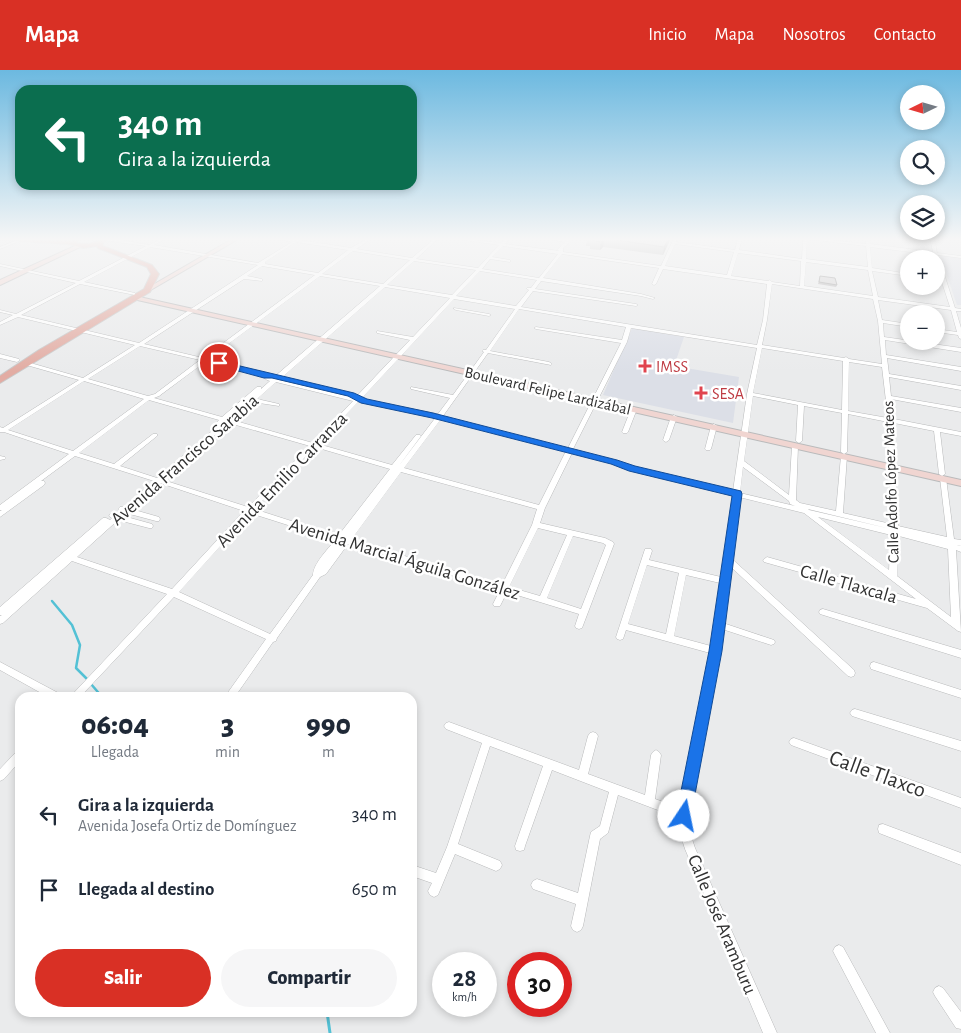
<!DOCTYPE html>
<html lang="es">
<head>
<meta charset="utf-8">
<style>
  body { margin:0; font-family:"Alegreya Sans",sans-serif; background:#f6f6f7; color:#1f2937; height:100vh; display:flex; flex-direction:column; font-size:19px; white-space:nowrap }
  * { box-sizing:border-box; margin:0 }
  p { font-size:16px; color:#747a83 }
  .icon { flex:none; width:28px; height:28px; fill:none; stroke:currentColor; stroke-width:2; stroke-linecap:round; stroke-linejoin:round }
  .map { position:relative; flex:1; overflow:hidden }
  .panel { position:absolute; left:15px; top:622px; width:402px; height:325px; display:flex; flex-direction:column; background:#fff; border-radius:15px; box-shadow:0 2px 8px #0003 }
  .panel>* { flex:none }
  .top-card { position:absolute; left:15px; top:15px; width:402px; height:105px; border-radius:15px; box-shadow:0 2px 8px #0003; background:#0b6e4f; color:#fff; overflow:hidden }
  .needle { width:32px; rotate:265deg }
  .tools { position:absolute; left:900px; top:15px; display:grid; gap:10px }
  .tools a { display:grid; place-items:center; width:45px; height:45px; border-radius:50%; background:#fff; box-shadow:0 2px 8px #0003; font-size:25px }
  .speed { position:absolute; left:432px; top:882px; display:flex; gap:10px; font-size:25px; font-weight:700; text-align:center }
  .speed>* { display:grid; place-content:center; width:65px; height:65px; border-radius:50%; background:#fff; box-shadow:0 2px 8px #0003; line-height:1 }
  .speed small { font-size:12px; font-weight:400 }
  .speed .limit { border:8px solid #d22; background:#fff; color:#111 }
  .pin { position:absolute; display:grid; place-items:center; width:42px; height:42px; color:#fff; margin:-21px; border:2px solid #fff; border-radius:50%; box-shadow:0 1px 5px #0007 }
  .me { position:absolute; width:55px; margin:-28px; rotate:11deg; stroke-linejoin:round; filter:drop-shadow(0 0 4px #0008) }
  .turn { display:flex; align-items:center; gap:18px; height:105px; padding:0 20px; font-size:22px }
  .turn .icon { width:65px; height:65px; stroke-width:2.5 }
  .turn b { display:block; font-size:35px; line-height:42px }
  .eta { display:flex; justify-content:space-evenly; align-items:center; height:85px; text-align:center }
  .eta b { font-size:30px; font-weight:800; line-height:35px }
  .primary-button { display:flex; gap:10px; margin-top:auto; padding:10px 20px }
  .primary-button a { flex:1; height:58px; border-radius:30px; background:#d93025; color:#fff; font-size:20px; font-weight:800; line-height:58px; text-align:center }
  .primary-button a+a { background:#f6f6f7; color:#1f2937 }
  ul { padding:0; list-style:none }
  li { display:flex; align-items:center; gap:15px; height:75px; padding:0 20px }
  li div { flex:1 }
  li b { display:block; font-size:19px }
  li em { font-style:normal }
  header { display:flex; align-items:center; gap:30px; box-sizing:border-box; height:70px; padding:0 25px; background:#d93025; color:#fff }
  header strong { font-size:24px }
  nav { display:flex; gap:28px; margin-inline-start:auto; font-size:18px }
  .map>svg:first-child { display:block }
  .built { fill:#dcdfe7 }
  .lines { fill:none; stroke-linecap:round; stroke-linejoin:round }
  .stream-far1 { stroke:#53c1d5; stroke-width:2.5 }
  .stream { stroke:#53c1d5; stroke-width:3 }
  .minor-casing { stroke:#b9babb; stroke-width:1 }
  .secondary-casing { stroke:#b9babb; stroke-width:2 }
  .primary-casing { stroke:#c9c9c9; stroke-width:2 }
  .minor { fill:#fff; fill-rule:evenodd }
  .secondary { fill:#f0d5d1; fill-rule:evenodd }
  .primary { fill:#e2aca3; fill-rule:evenodd }
  .wall { fill:#b5b3b4 }
  .shaded-wall { fill:#939292 }
  .building { fill:#d2d0d1; stroke:#939292 }
  .route { fill:#1a73e8; stroke:#114b97 }
  .health-dot { fill:#e0444e; stroke:#fff; stroke-width:2 }
  .labels { text-anchor:middle; stroke-width:5; stroke-linejoin:round; paint-order:stroke }
  .far-health-label { font-size:16px; fill:#be3a42; stroke:#fff; text-anchor:start }
  .far-street-label { font-size:16px; fill:#313131; stroke:#fff }
  .street-label { font-size:19px; fill:#313131; stroke:#fff }
  .near-street-label { font-size:22px; fill:#313131; stroke:#fff }
</style>
</head>
<body>
<header>
<strong>Mapa</strong>
<nav><a>Inicio</a><a>Mapa</a><a>Nosotros</a><a>Contacto</a></nav>
</header>
<div class="map">
<svg width="961" height="963" viewBox="0 0 961 963">
  <rect width="100%" height="100%" fill="#eaebec"/>
  <g class="built">
    <path d="M940,185l21,3v47h-4z"/>
    <path d="M632,258l52,9 -10,29 65,11 -6,46 -130,-28z"/>
  </g>
  <g class="lines">
    <g class="stream-far1">
      <path d="M52,531l20,24 8,20 -4,23 12,12"/>
      <path d="M91,614l12,14"/>
    </g>
    <path class="stream" d="M327,942l3,21"/>
    <defs>
      <g id="minor">
        <path d="M23,168h4l-27,11v-2z"/>
        <path d="M163,168h4l-13,7 104,18 34,-21 -15,-3 -2,-1 20,2 4,-2 2,1 -1,1 51,8 18,-10h4l-17,11 56,9 23,-20h4l-23,21 62,9 21,-23 -42,-6 -2,-1 46,5 5,-5h4l-5,6 55,7 -3,-1 8,-8 -17,-3 -2,-1 21,2 2,-2h4l-3,4 -7,6v4l98,14 13,-28h4l-2,4 59,8 3,-12h4l-3,12 63,9 1,-21h11l52,6 -1,-6h4l1,6 63,8 -3,-14h4l3,15 24,3v2l-23,-3 17,53 6,1v2h-5l5,17v11l-2,-1 -1,-3 -22,-3v-3l21,3 -6,-22 -73,-10 4,20 27,4v3l-26,-4 1,14 77,11v4l-76,-12 1,15 75,12v4l-74,-13 2,16 72,12v4l-72,-13 2,19 70,12v4l-70,-13 3,20 67,13v4l-21,-4 5,42 -3,2 -3,-2 -5,-43 -40,-8 4,103 49,11 -7,-59 3,-2 3,2 8,61 7,1v6l-62,-15 62,15v6l-5,-2 5,82 -3,-1 -31,-23 -163,-46 -1,-2 4,-3 149,42 -112,-86 -65,-16 -8,61 123,112 1,3 -1,3 -3,1 -3,-1 -118,-110 -7,57 51,17 1,2 -1,2 -3,1 -49,-16 -3,22 -30,164v15l6,18 82,185h-14l-78,-184 -6,-19v-12l-61,-23 -10,38 -8,6 -17,87 -2,4 -4,2 -4,-2 -2,-4 5,-22 -43,-15 -2,-4 2,-4 4,-2 41,14 12,-57 1,-4 9,-6 9,-34 -57,-22 -27,76 -1,4 -4,1 -4,-1 -1,-4 28,-80 -53,-20 -32,98 42,17 2,4 -2,4 -4,2 -41,-17 -17,41 -4,2 -4,-2 -2,-4 4,-8 -20,-7v-11l24,8 11,-26 35,-104 -36,-14 -2,-3 2,-3 3,-1 130,48 9,-34 2,-3 3,-1 3,1 2,3 -10,38 57,21 6,-40 2,-3 3,-2 3,2 2,3 -6,44 25,9 30,-155 -84,-23 -3,9 -3,1 -3,-1 -1,-2 29,-88h6l1,2 -3,9 72,17 12,-81 -103,-26 -18,-7 -40,-10 -27,55 -5,15 65,15 8,4 1,2 -32,84 -3,1 -3,-1 -1,-2 4,-12 -72,-22 -7,14h-6l-1,-2 7,-14 -152,-46 -22,30 -6,3 -43,61 -1,3 -3,1 -39,56h-10l42,-59 -92,-42 -95,101h-10l98,-104 -95,-33 -69,62 -3,1v-8l2,-1h-2v-8l103,-89h3l4,2 2,-2 -3,-2 1,-2h6l4,-3 -2,-2 2,-2h4l30,-26 -79,-25 -34,25h3l1,2 -1,2 -44,32v-6l2,-1h-2v-5l69,-51 -65,-22h-4v-5l3,1 76,-48 -56,-16v-2h4l56,16 52,-33 -117,-28 -18,8v-3l13,-7 -13,-3v-2l16,4 60,-31 -76,-17v-2l79,17 67,-35 -44,-6 1,-1h12l34,6zM807,169l59,7 2,21 -62,-8zM296,172l52,8 -30,23 -53,-9 1,-1 -1,-1zM675,174l59,8 -7,23 -62,-9zM503,176l55,8 -19,24 -57,-9 8,-10 20,3v-2l-18,-3zM150,177l108,18 -119,78 -118,-28 59,-31 55,11v-2l-51,-11zM870,177l64,8 1,4h1v5l14,43 -72,-10 -6,-26 37,5v-2l-37,-6zM353,181l57,9 -27,24 -61,-10zM738,183l63,8 -1,25 -28,-4 -2,-2 -2,1 -37,-5zM562,184l97,14 -7,16 2,1 2,-1 7,-15 104,15 -4,36 -6,25 -236,-38 12,-16 103,15 2,-1 -2,-1 -101,-15 6,-8 100,15 12,3 2,-1 -14,-4 -98,-16zM414,191l62,9 -24,25 -65,-10zM806,192l62,8 5,26 -69,-10zM262,196l53,9 -112,83 -59,-14 100,-65 18,2v-2l-15,-3zM480,201l57,9 -6,8h-4v1l2,1 -13,16 -60,-10zM320,206l60,10 -107,92 -4,-2 2,-1 -1,-1 -62,-15zM772,214l101,15 5,22 4,43 -33,-5 -3,-2 -2,1 -82,-13 5,-25zM385,217l65,11 -37,39 -36,-6v2l33,7 -55,58 -76,-18zM454,229l61,10 -29,41h-3l-1,1 2,1 -31,43 -42,-8v2l39,9 -12,16 -77,-15zM519,239l107,18 -4,13 -86,-13 -2,1 2,1 85,14 -53,105 -125,-32 45,-63 63,12 1,-1 -3,-2 -59,-11zM631,258l126,20 -10,46 -14,97 -99,-24 -18,-6 -43,-12 54,-107zM140,276l60,14 -45,34 -7,2 -60,-17zM762,278l81,13 -1,49 -89,-17zM205,292l56,13 6,5 3,1 -9,8v-2h-4l-35,30 -68,-19 5,-2zM849,292l33,5 6,51 -40,-7zM84,311l60,18 -71,52 -65,-21zM276,312l77,19 -40,42 -81,-23 21,-18 26,4v-2l-22,-5zM753,326l45,9 -2,36 3,2 3,-2 2,-35 38,7 -1,39 3,2 3,-2 1,-38 40,8 3,102 -48,-11 4,-57 -1,-1 -2,-1 -3,2 -5,55 -36,-8 -4,-3 2,-54 -1,-1h-4l-1,1 -3,49 -45,-34zM149,330l70,20 -3,3 3,2 -62,53 -37,-12 37,-30v-2h-4l-39,30 -35,-11zM358,332l78,15 -38,50 23,-31 -1,-1h-4l-24,30 -74,-21zM441,349l125,32 -27,54 -135,-37zM229,353l81,23 -62,61 -85,-27zM315,377l75,22 -52,67 -84,-27zM743,397l46,34 1,3 5,2 -55,-13zM401,402l136,37 -5,16 -30,60 -151,-45zM160,413l84,28 -72,78 -95,-32 41,-37 31,8h3l1,-2 -1,-2 -29,-8 3,-3 30,8h3l1,-2 -1,-2 -28,-8zM808,439l83,20 -82,-19zM250,443l85,27c-7,9 -22,24 -22,35l-43,59 -91,-42zM818,447l73,18 -2,35zM538,458l29,7 -27,61 -31,-9zM573,466l30,7 3,2 -25,64 -34,-11zM899,466l49,13 3,68 -54,-41zM647,495l32,8 -13,61 -38,-10zM686,505l34,8 -9,63 -37,-10z"/>
        <path d="M454,238l35,6 2,1 -2,1 -33,-6 -2,-1z"/>
        <path d="M0,284l19,5 1,1 -3,2 -17,-4z"/>
        <path d="M634,337l3,2 -9,23 -1,1h-4l-1,-1 9,-23z"/>
        <path d="M674,345l3,2 -8,23 -3,2 -2,-1 -1,-1 8,-23z"/>
        <path d="M714,354l3,2 -6,23 -1,1h-4l-1,-1 6,-23z"/>
        <path d="M0,386l5,1 1,1 -1,1 -5,1z"/>
        <path d="M823,539l138,41v8l-141,-44 -1,-2 1,-2z"/>
        <path d="M0,592l62,33 1,3h-13l-50,-28z"/>
        <path d="M874,592l87,28v8l-90,-29 -1,-3 1,-3z"/>
        <path d="M855,639l106,32v10l-109,-35 -2,-3 2,-3z"/>
        <path d="M794,668l167,60v10l-170,-63 -2,-3 2,-3z"/>
        <path d="M20,679v12l-16,18 -4,2v-12l17,-18z"/>
        <path d="M883,754l78,29v12l-82,-32 -1,-4 1,-4z"/>
        <path d="M839,875l4,2 47,86h-14l-41,-78 -2,-4 2,-4z"/>
        <path d="M939,916l4,2 18,24v17l-5,-1 -21,-32 -2,-4 2,-4z"/>
      </g>
      <g id="secondary">
        <path d="M234,168h6l-91,53 -5,-1z"/>
        <path d="M77,175l5,1 -82,39v-5z"/>
        <path d="M135,226l826,184v6l-828,-187 -1,-1z"/>
      </g>
      <path id="primary" d="M0,168l71,2 3,-2h6l-4,5 13,1 18,-6 1,1 -5,4v3l49,19 7,9 -9,18 -150,91v-7l39,-26 105,-61 7,-15 -4,-7 -49,-19 -1,-2 -13,2 -16,-4 -66,-4z"/>
    </defs>
    <use href="#minor" class="minor-casing"/>
    <use href="#secondary" class="secondary-casing"/>
    <use href="#primary" class="primary-casing"/>
    <use href="#minor" class="minor"/>
    <use href="#secondary" class="secondary"/>
    <use href="#primary" class="primary"/>
  </g>
  <g class="wall">
    <path d="M587,168h84l-8,17 -60,-8 -3,3 -10,-1v-3h-4z"/>
    <path d="M820,206l17,9 -1,2 -18,-3z"/>
  </g>
  <g class="shaded-wall">
    <path d="M604,168l-1,9 -3,3 1,-8z"/>
    <path d="M669,168h2l-8,17 1,-8z"/>
  </g>
  <g class="building">
    <path d="M588,168h81l-5,9 -60,-9 -3,4 -10,-2 1,-2z"/>
    <path d="M820,206l15,2 2,7 -18,-3z"/>
  </g>
  <linearGradient id="sky" x2="0" y2="1"><stop stop-color="#6cb9e0"/><stop offset="0.56" stop-color="#f6f6f6"/><stop offset="1" stop-color="#f6f6f6" stop-opacity="0"/></linearGradient>
  <rect width="961" height="302" fill="url(#sky)"/>
  <path class="route" d="M219,291l135,32 13,6 66,14 184,47 18,6 106,25 1,3 -20,157 -32,170 -6,2 -6,-2 -2,-5 33,-165 23,-155 -103,-25 -18,-7 -179,-46 -71,-15 -13,-7 -76,-18h-8l-48,-13 -1,-2z"/>
  <g class="health-dot">
    <path d="M642.5 288.5h5v5h5v5h-5v5h-5v-5h-5v-5h5z"/>
    <path d="M698.5 315.5h5v5h5v5h-5v5h-5v-5h-5v-5h5z"/>
  </g>
  <g class="labels">
    <g class="far-health-label">
      <text x="656" y="302">IMSS</text>
      <text x="712" y="329">SESA</text>
    </g>
    <g class="far-street-label">
      <text transform="translate(548 320) rotate(13)" y="6">Boulevard Felipe Lardizábal</text>
      <text transform="translate(890 412) rotate(-92)" y="6">Calle Adolfo López Mateos</text>
    </g>
    <g class="street-label">
      <text transform="translate(184 389) rotate(-41)" y="7">Avenida Francisco Sarabia</text>
      <text transform="translate(281 409) rotate(-46)" y="7">Avenida Emilio Carranza</text>
      <text transform="translate(405 488) rotate(17)" y="7">Avenida Marcial Águila González</text>
      <text transform="translate(849 513) rotate(16)" y="7">Calle Tlaxcala</text>
      <text transform="translate(723 854) rotate(67)" y="7">Calle José Aramburu</text>
    </g>
    <g class="near-street-label">
      <text transform="translate(878 703) rotate(20)" y="8">Calle Tlaxco</text>
    </g>
  </g>
</svg>
<div class="tools">
<a><svg class="needle" viewBox="-14 -14 28 28"><path d="M0-13l5 13h-10z" fill="#e53935"/><path d="M0 13l5-13h-10z" fill="#747a83"/></svg></a>
<a><svg class="icon" aria-label="search" viewBox="0 0 24 24"><circle cx="10" cy="10" r="6"/><path d="M15 15l6 6"/></svg></a>
<a><svg class="icon" aria-label="layers" viewBox="0 0 24 24"><path d="M12 4l9 5-9 5-9-5zM3 14l9 5 9-5"/></svg></a>
<a>+</a>
<a>−</a>
</div>
<div class="speed"><div>28<small>km/h</small></div><div class="limit">30</div></div>
<div class="pin" style="left:219px;top:293px;background:#d93025"><svg class="icon" aria-label="arrive" viewBox="0 0 24 24"><path d="M6 21V4h12l-3 4 3 4H6"/></svg></div>
<svg class="me" style="left:684px;top:746px" viewBox="-20 -20 40 40"><circle r="19" fill="#fff"/><path d="M0-13L10 11 0 6-10 11z" fill="#1a73e8"/></svg>
<div class="top-card">
<div class="turn"><svg class="icon" aria-label="left" viewBox="0 0 24 24"><path d="M17 20v-9H6M10 6l-5 5 5 5"/></svg><div><b>340 m</b>Gira a la izquierda</div></div>
</div>
<section class="panel">
<div class="eta">
<div><b>06:04</b><p>Llegada</p></div>
<div><b>3</b><p>min</p></div>
<div><b>990</b><p>m</p></div>
</div>
<ul>
<li><svg class="icon" aria-label="left" viewBox="0 0 24 24"><path d="M17 20v-9H6M10 6l-5 5 5 5"/></svg><div><b>Gira a la izquierda</b><p>Avenida Josefa Ortiz de Domínguez</p></div><em>340 m</em></li>
<li><svg class="icon" aria-label="arrive" viewBox="0 0 24 24"><path d="M6 21V4h12l-3 4 3 4H6"/></svg><div><b>Llegada al destino</b></div><em>650 m</em></li>
</ul>
<div class="primary-button"><a>Salir</a><a>Compartir</a></div>
</section>
</div>
</body>
</html>
